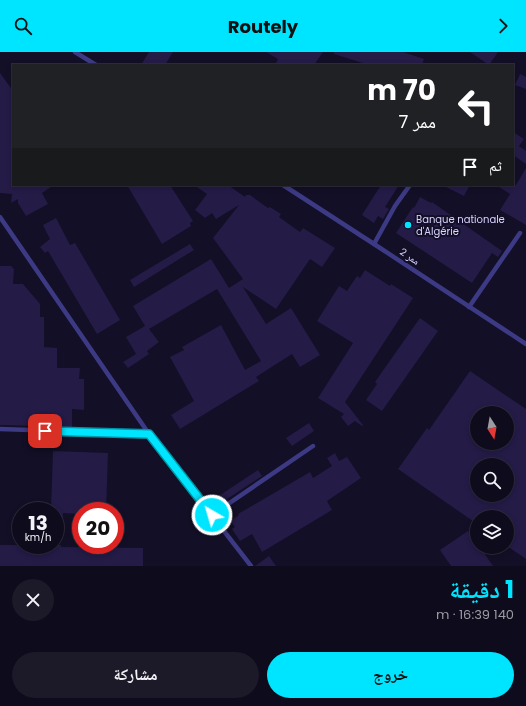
<!DOCTYPE html>
<html lang="ar">
<head>
<meta charset="utf-8">
<style>
  body { margin:0; font-family:Poppins,"Noto Naskh Arabic",sans-serif; background:#1c1929; color:#f1f3f6; direction:rtl; height:100vh; display:flex; flex-direction:column; font-size:15px; white-space:nowrap }
  * { box-sizing:border-box; margin:0 }
  p { font-size:13px; color:#9b9ba3 }
  .icon { flex:none; width:22px; height:22px; fill:none; stroke:currentColor; stroke-width:2; stroke-linecap:round; stroke-linejoin:round }
  .map { position:relative; height:514px; overflow:hidden; direction:ltr }
  .side { display:flex; flex-direction:column; background:#0e0b1c; flex:1 }
  .side>* { flex:none }
  .banner { position:absolute; left:12px; top:12px; width:502px; height:122px; border-radius:0px; box-shadow:0 2px 6px #0003,0 0 0 1px #2e2b3b; direction:rtl; background:#202124; color:#fff; overflow:hidden }
  .needle { width:26px; rotate:169deg }
  .buttons { position:absolute; left:470px; top:354px; display:grid; gap:8px }
  .buttons a { display:grid; place-items:center; width:44px; height:44px; border-radius:50%; background:#0e0b1c; box-shadow:0 2px 6px #0003,0 0 0 1px #2e2b3b; font-size:20px }
  .speed { position:absolute; left:12px; top:450px; display:flex; gap:8px; font-size:20px; font-weight:700; text-align:center }
  .speed>* { display:grid; place-content:center; width:52px; height:52px; border-radius:50%; background:#0e0b1c; box-shadow:0 2px 6px #0003,0 0 0 1px #2e2b3b; line-height:1 }
  .speed small { font-size:10px; font-weight:400 }
  .speed .limit { border:6px solid #d22; background:#fff; color:#111 }
  .pin { position:absolute; display:grid; place-items:center; width:34px; height:34px; color:#fff; margin:-17px; border-radius:8px; box-shadow:0 2px 6px #0006 }
  .me { position:absolute; width:44px; margin:-22px; rotate:322deg; stroke-linejoin:round; filter:drop-shadow(0 0 3px #0008) }
  .turn { display:flex; align-items:center; gap:14px; height:84px; padding:0 12px; font-size:18px }
  .turn .icon { width:52px; height:52px; stroke-width:2.5 }
  .turn b { display:block; font-size:28px; line-height:34px }
  .then { display:flex; align-items:center; height:38px; padding:0 12px; background:#0003; gap:8px; font-size:15px }
  .round { display:grid; place-items:center; flex:none; width:42px; height:42px; border-radius:21px; background:#1c1929 }
  .head { display:flex; align-items:center; justify-content:space-between; height:68px; padding:0 12px }
  h1 { font-size:24px; font-weight:700; line-height:30px; color:#00e5ff }
  .cta { display:flex; gap:8px; margin-top:auto; padding:8px 12px }
  .cta a { flex:1; height:46px; border-radius:24px; background:#00e5ff; color:#111; font-size:16px; font-weight:700; line-height:46px; text-align:center }
  .cta a+a { background:#1c1929; color:#f1f3f6 }
  header { display:flex; justify-content:space-between; align-items:center; height:52px; padding:0 12px; background:#00e5ff; color:#111; font-size:18px; font-weight:700 }
  .map>svg:first-child { display:block }
  .building { fill:#241b47; fill-rule:evenodd }
  .lines { fill:none; stroke-linecap:round; stroke-linejoin:round }
  .service { stroke:#3d3a85; stroke-width:4.5 }
  .route-casing { stroke:#0095a6; stroke-width:10 }
  .route { stroke:#00e5ff; stroke-width:7 }
  .poi-dot { fill:#00e5ff; stroke:#130f26; stroke-width:1.5 }
  .labels { text-anchor:middle; stroke-width:4; stroke-linejoin:round; paint-order:stroke }
  .poi-label { font-size:10px; fill:#d9d4ff; stroke:#130f26; text-anchor:start }
  .street-label { font-size:10px; fill:#d9d4ff; stroke:#130f26 }
</style>
</head>
<body>
<header><svg class="icon" aria-label="forward" viewBox="0 0 24 24"><path d="M9 5l7 7-7 7"/></svg>Routely<svg class="icon" aria-label="search" viewBox="0 0 24 24"><circle cx="10" cy="10" r="6"/><path d="M15 15l6 6"/></svg></header>
<div class="map">
<svg width="526" height="514" viewBox="0 0 526 514">
  <rect width="100%" height="100%" fill="#130f26"/>
  <g class="building">
    <path d="M149,0h24l-8,13h-24z"/>
    <path d="M266,0h57l-9,13h-39l3,-6z"/>
    <path d="M334,0h69l21,7 -2,6h-53l-35,-11z"/>
    <path d="M470,0h28l-9,13z"/>
    <path d="M0,21l13,18v94h41l-12,8 6,11 -22,12 -8,-13v-4l-7,4 1,-9 -12,-1z"/>
    <path d="M520,22l6,3v12l-11,-4z"/>
    <path d="M513,80l11,7 -5,7 7,5v13l-13,-9z"/>
    <path d="M526,116v57l-26,-15 10,-16 -14,-9h20z"/>
    <path d="M127,133h43l23,36 -3,2 1,3 -29,18z"/>
    <path d="M194,133h34l17,12 1,-2h4l18,13 2,-1 11,7 -2,3 21,15 3,-4 32,20 -13,19 -12,-8 -34,50 -33,-22 23,37 25,-16 29,47 -20,12 -8,-13 -36,23 3,4 -79,48 -9,-14 23,-14 -24,-44 14,-7 -2,-3 39,-22 24,45 16,-9 -44,-72 -68,40 10,13 -12,9 2,3 -21,14 -5,-6 13,-8 -10,-17 19,-11 -12,-20 78,-47 18,29 14,-9 -30,-41 26,-33 -23,14 -4,-6 -7,5 -10,-8 12,-16z"/>
    <path d="M381,133h18l-14,22 4,2 -6,10 -5,-3 -4,7 -12,-8z"/>
    <path d="M442,133h28l-6,11z"/>
    <path d="M420,145l11,6 1,-1 70,49 -4,6 -6,-4 -20,30 -76,-50 17,-26 1,1z"/>
    <path d="M56,166l14,27 5,-2 45,77 -23,14 -49,-83 -3,2 -5,-6 10,-8 -7,-14z"/>
    <path d="M190,192l4,6 -60,37 -4,-7z"/>
    <path d="M0,214h11l3,3 -1,15h10l17,20v13h4v30l13,1v20h23l-1,11h5v31l-12,-1v18l-72,-2z"/>
    <path d="M365,218l25,16 1,-2 22,14 -68,104 18,23 -1,1 -7,-5 -7,5 -7,-9 3,-3 -26,-16 35,-55 -36,-22 22,-35 8,5 10,-15 3,2z"/>
    <path d="M420,266l18,13 -56,80 -16,-11 11,-16 -2,-2z"/>
    <path d="M470,319l56,38v150l-19,-13v-29h-30v7l-79,-55 29,-41 2,2zM477,361h30v30h-30zM477,413h30v30h-30z"/>
    <path d="M309,371l5,8 -22,15 -6,-8z"/>
    <path d="M53,399l55,2 -2,58h-25v3l-18,-1 -1,28h-7v-30h-4z"/>
    <path d="M335,401l4,8 8,-4 14,21 -34,23 5,9 -70,42 -10,-18 -12,7 -8,-12 3,-2 -5,-6 9,-6 -1,-1 72,-42 3,6 19,-12 -5,-8z"/>
    <path d="M258,418l4,6 -44,29 -4,-6z"/>
    <path d="M468,479l9,12v4h3l13,19h-42l-11,-16z"/>
    <path d="M0,493h61v2l82,1v18h-143z"/>
    <path d="M269,504l7,10h-21z"/>
  </g>
  <g class="lines">
    <g class="service">
      <path d="M75,0l21,13"/>
      <path d="M283,133l91,59 152,100"/>
      <path d="M0,165l149,217 102,132"/>
      <path d="M374,192l21,-38 15,-21"/>
      <path d="M469,255l51,-74"/>
      <path d="M0,377l149,5"/>
      <path d="M212,463l101,-69"/>
    </g>
  </g>
  <g class="lines">
    <defs>
      <path id="route" d="M45,379l104,3 63,81"/>
    </defs>
    <use href="#route" class="route-casing"/>
    <use href="#route" class="route"/>
  </g>
  <circle class="poi-dot" cx="408" cy="173" r="4"/>
  <g class="labels">
    <g class="poi-label">
      <text x="416" y="171">Banque nationale<tspan x="416" dy="12">d'Algérie</tspan></text>
    </g>
    <g class="street-label">
      <text transform="translate(410 204) rotate(33)" y="4">ممر 2</text>
    </g>
  </g>
</svg>
<div class="buttons">
<a><svg class="needle" viewBox="-14 -14 28 28"><path d="M0-13l5 13h-10z" fill="#e53935"/><path d="M0 13l5-13h-10z" fill="#9b9ba3"/></svg></a>
<a><svg class="icon" aria-label="search" viewBox="0 0 24 24"><circle cx="10" cy="10" r="6"/><path d="M15 15l6 6"/></svg></a>
<a><svg class="icon" aria-label="layers" viewBox="0 0 24 24"><path d="M12 4l9 5-9 5-9-5zM3 14l9 5 9-5"/></svg></a>
</div>
<div class="speed"><div>13<small>km/h</small></div><div class="limit">20</div></div>
<div class="pin" style="left:45px;top:379px;background:#d93025"><svg class="icon" aria-label="arrive" viewBox="0 0 24 24"><path d="M6 21V4h12l-3 4 3 4H6"/></svg></div>
<svg class="me" style="left:212px;top:463px" viewBox="-20 -20 40 40"><circle r="17" fill="#00e5ff" stroke="#fff" stroke-width="3"/><path d="M0-11L8 9 0 5-8 9z" fill="#fff"/></svg>
<div class="banner">
<div class="turn"><svg class="icon" aria-label="left" viewBox="0 0 24 24"><path d="M17 20v-9H6M10 6l-5 5 5 5"/></svg><div><b>70 m</b>ممر 7</div></div>
<div class="then">ثم<svg class="icon" aria-label="arrive" viewBox="0 0 24 24"><path d="M6 21V4h12l-3 4 3 4H6"/></svg></div>
</div>
</div>
<section class="side">
<div class="head"><div><h1>1 دقيقة</h1><p>140 m · 16:39</p></div><a class="round"><svg class="icon" aria-label="close" viewBox="0 0 24 24"><path d="M6 6l12 12M18 6L6 18"/></svg></a></div>
<div class="cta"><a>خروج</a><a>مشاركة</a></div>
</section>
</body>
</html>
